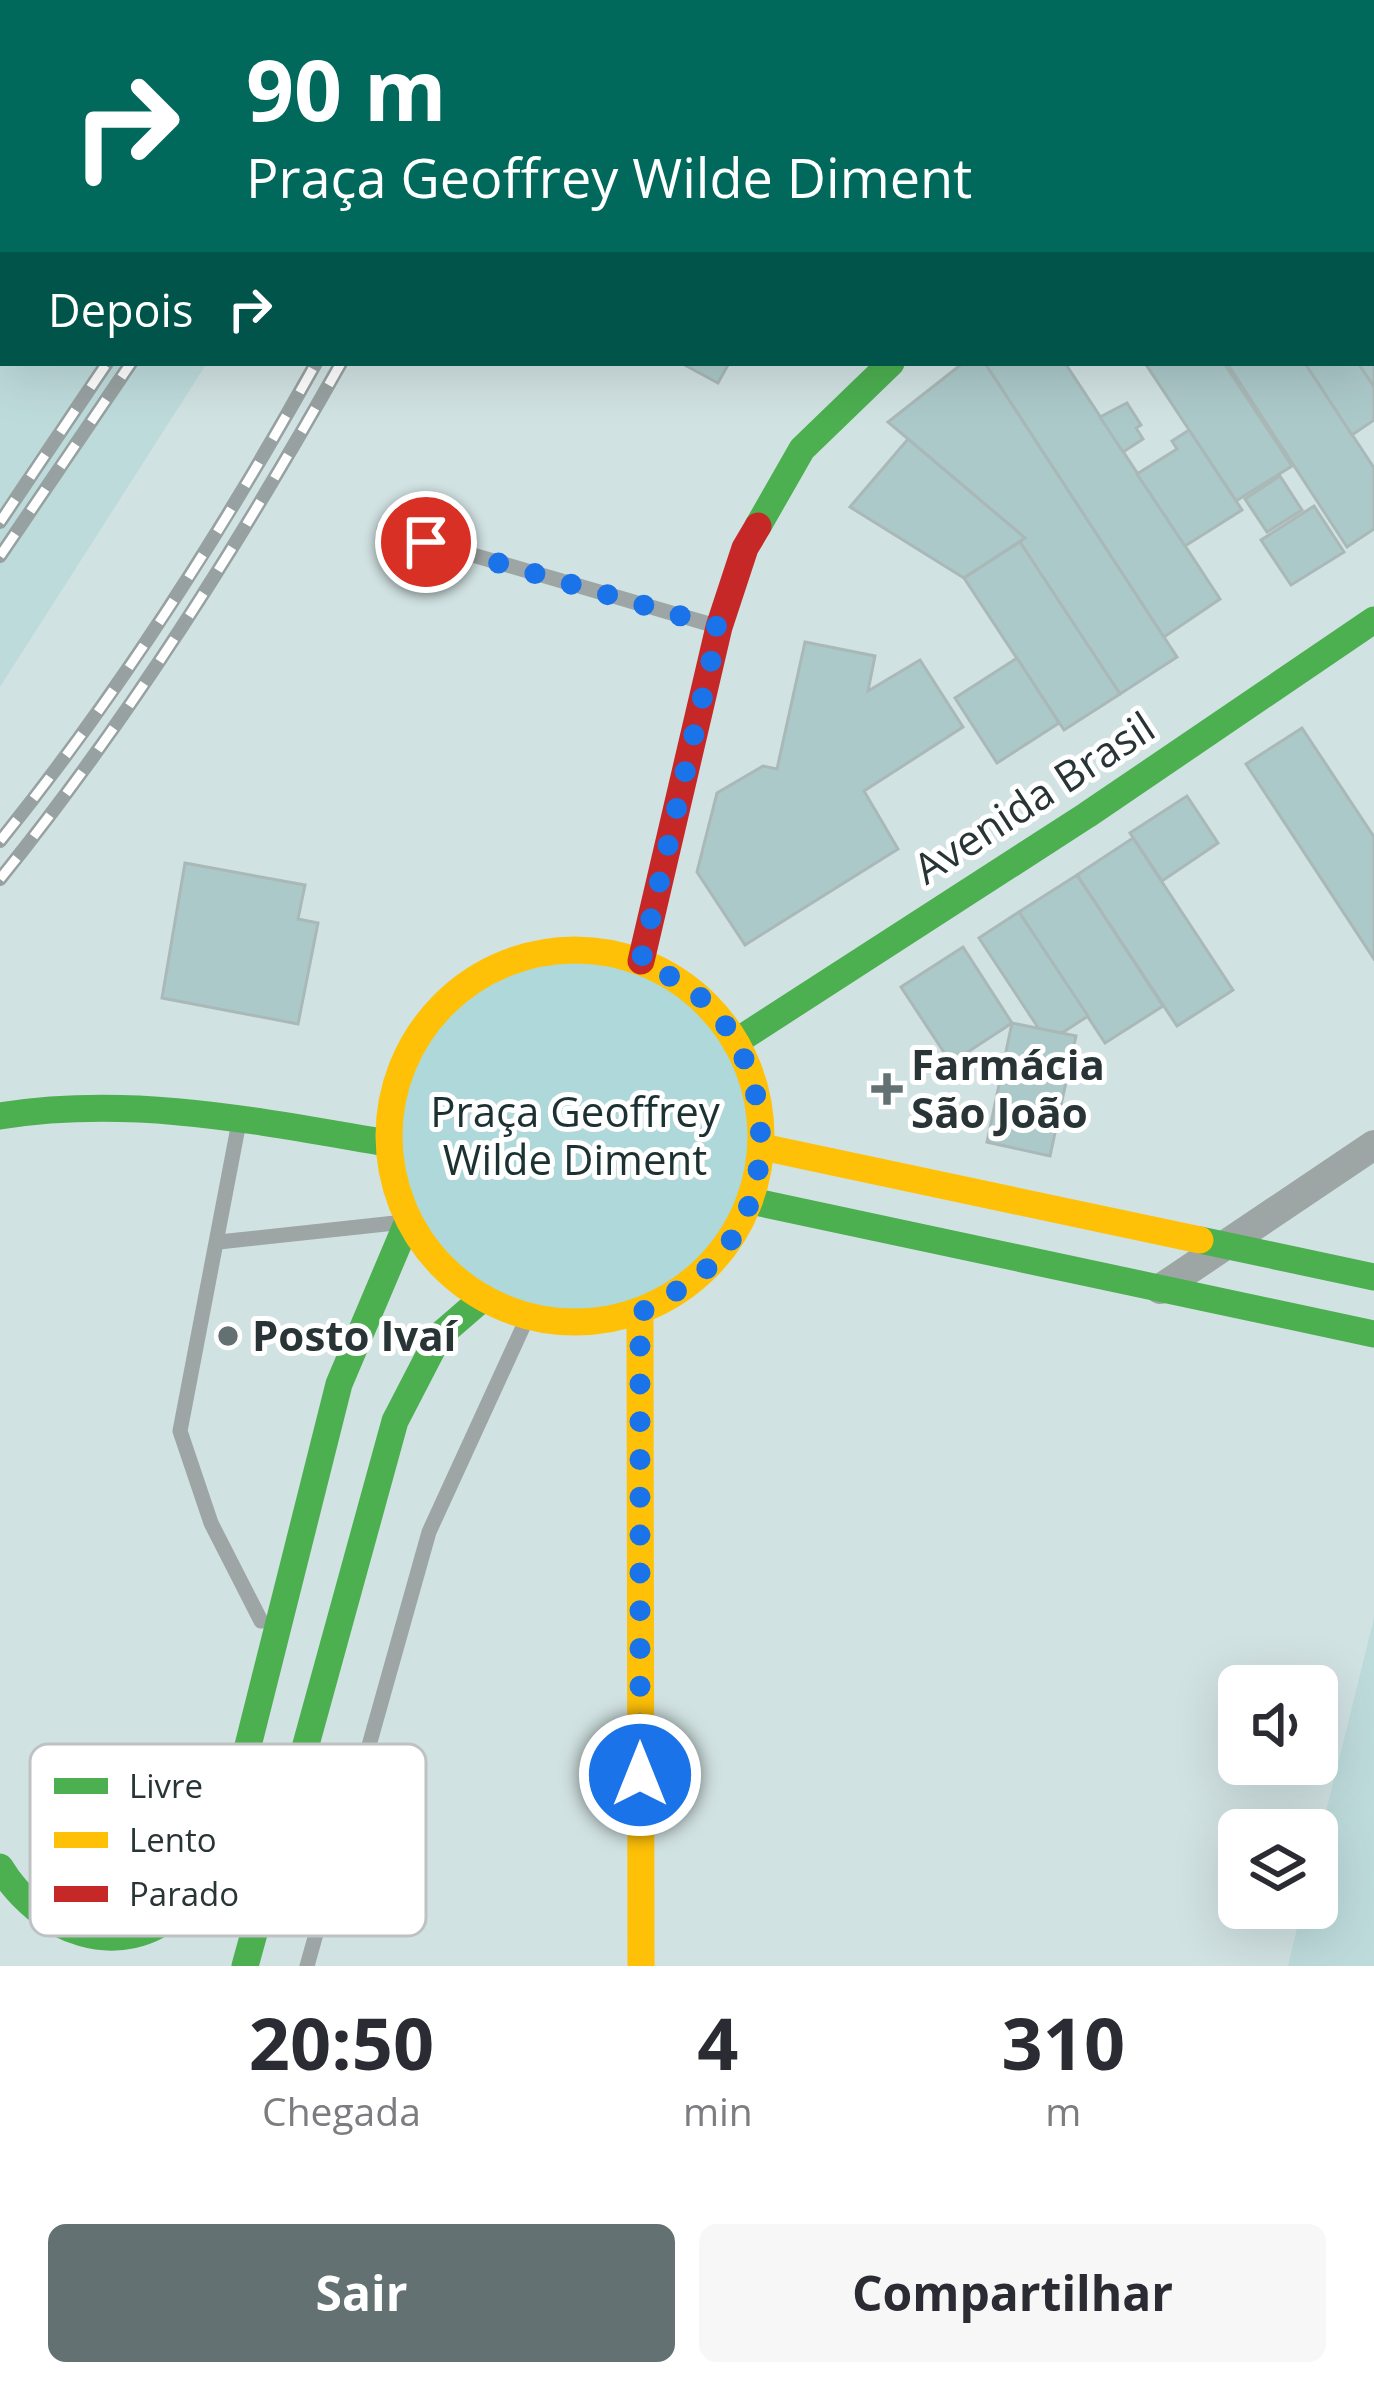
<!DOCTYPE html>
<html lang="pt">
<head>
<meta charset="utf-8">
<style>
  body { margin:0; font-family:"Open Sans",sans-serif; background:#f7f7f7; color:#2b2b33; height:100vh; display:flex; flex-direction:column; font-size:45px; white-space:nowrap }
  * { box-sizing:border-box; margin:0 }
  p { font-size:39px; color:#7c7c81 }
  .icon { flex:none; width:66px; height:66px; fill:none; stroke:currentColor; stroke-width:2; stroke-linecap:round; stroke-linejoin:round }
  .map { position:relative; height:1966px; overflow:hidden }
  .side { display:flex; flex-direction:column; background:#fff; flex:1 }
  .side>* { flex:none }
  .guide { position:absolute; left:0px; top:0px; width:1374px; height:366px; box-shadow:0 12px 48px #0002; background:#00695c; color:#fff; overflow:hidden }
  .controls { position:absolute; left:1218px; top:1665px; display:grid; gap:24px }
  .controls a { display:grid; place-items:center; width:120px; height:120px; border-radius:18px; background:#fff; box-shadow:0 12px 48px #0002; font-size:60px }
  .pin { position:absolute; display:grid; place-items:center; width:102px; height:102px; color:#fff; margin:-51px; border:6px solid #fff; border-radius:50%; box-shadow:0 3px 12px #0007 }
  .me { position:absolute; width:132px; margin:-66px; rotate:0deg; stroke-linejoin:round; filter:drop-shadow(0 0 9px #0008) }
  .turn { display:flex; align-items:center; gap:42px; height:252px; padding:0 48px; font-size:54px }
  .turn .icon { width:156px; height:156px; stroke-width:2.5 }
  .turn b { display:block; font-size:84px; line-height:102px }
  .then { display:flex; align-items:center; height:114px; padding:0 48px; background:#0003; gap:24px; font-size:45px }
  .eta { display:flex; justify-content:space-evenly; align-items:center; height:204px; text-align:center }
  .eta b { font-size:72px; font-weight:700; line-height:84px }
  .primary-button { display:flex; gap:24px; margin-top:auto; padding:24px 48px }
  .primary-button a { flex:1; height:138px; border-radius:18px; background:#637172; color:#fff; font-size:48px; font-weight:700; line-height:138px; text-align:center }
  .primary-button a+a { background:#f7f7f7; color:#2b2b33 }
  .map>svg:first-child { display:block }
  .built { fill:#bedbdc }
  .green { fill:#aed8d9 }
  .building { fill:#acc9ca; stroke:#aab8b8; stroke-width:3 }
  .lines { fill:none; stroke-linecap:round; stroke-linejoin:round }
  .lane { stroke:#9ea5a5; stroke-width:15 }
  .street { stroke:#9ea5a5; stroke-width:30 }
  .fast { stroke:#4caf50; stroke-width:27 }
  .slow { stroke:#ffc107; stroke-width:27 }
  .jam { stroke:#c62828; stroke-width:27 }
  .rail-casing { stroke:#98a1a1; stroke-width:14 }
  .rail { stroke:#fff; stroke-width:9; stroke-dasharray:27; stroke-linecap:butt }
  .route { stroke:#1a73e8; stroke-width:21; stroke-dasharray:0 37.8 }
  .poi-dot { fill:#637172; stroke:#fff; stroke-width:4.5 }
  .labels { text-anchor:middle; stroke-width:10; stroke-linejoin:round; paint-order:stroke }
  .street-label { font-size:42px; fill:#283435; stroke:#fff }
  .poi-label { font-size:42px; font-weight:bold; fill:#283435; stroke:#fff; text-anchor:start }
  .park-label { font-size:42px; fill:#1c3132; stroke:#fff }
  .key { fill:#fff; stroke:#bec2c2; stroke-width:3 }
  .key-label { font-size:33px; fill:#283435 }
</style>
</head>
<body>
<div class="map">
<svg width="1374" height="1966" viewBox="0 0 1374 1966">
  <rect width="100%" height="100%" fill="#d1e2e2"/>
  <g class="built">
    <path d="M0,0h439l-436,3v360h204l-207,324z"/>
    <path d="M1374,1618v348h-86l14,-58h15v-60z"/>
  </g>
  <circle class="green" cx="575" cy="1136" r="186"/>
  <g class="building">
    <path d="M0,0l215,3h-212l-3,332z"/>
    <path d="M1033,0h146l-147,3z"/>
    <path d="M1371,302l3,4v81l-16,-24h13z"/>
    <path d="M681,363h48l-11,20z"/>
    <path d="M963,363h22l192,294 -57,37 -101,-152 6,-4 -137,-116z"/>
    <path d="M985,363h80l155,236 -56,38z"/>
    <path d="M1145,363h79l68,103 -56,35z"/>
    <path d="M1227,363h78l69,105v61l-27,18z"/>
    <path d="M1305,363h53l16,24v33l-22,15z"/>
    <path d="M1127,403l14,22 -5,3 7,11 -20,13 -23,-35z"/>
    <path d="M1189,430l53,80 -57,36 -48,-72 40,-25 -5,-8z"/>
    <path d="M908,439l117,99 -61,40 -114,-71z"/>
    <path d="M1280,476l22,34 -35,22 -22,-33z"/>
    <path d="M1314,506l30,46 -53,33 -30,-45z"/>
    <path d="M1020,542l100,152 -56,36 -100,-152z"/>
    <path d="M805,642l70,14 -7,35 52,-31 43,67 -99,64 34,58 -153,96 -48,-73 20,-79 46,-27 14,3z"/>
    <path d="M1017,658l42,65 -62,40 -42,-65z"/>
    <path d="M1302,728l72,109v122l-128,-195z"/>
    <path d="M1187,796l31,47 -56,38 -32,-48z"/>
    <path d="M1133,838l100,152 -56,36 -100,-151z"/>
    <path d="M185,863l120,22 -7,34 20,4 -20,101 -136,-26z"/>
    <path d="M1077,875l86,131 -58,37 -86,-131z"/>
    <path d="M1019,912l69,104 -26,17 -23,-4 -60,-91z"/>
    <path d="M963,947l49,76 -61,40 -50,-76z"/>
    <path d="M1012,1023l64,13 -26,120 -63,-14z"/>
  </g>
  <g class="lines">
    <g class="lane">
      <path d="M384,529l332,97"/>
      <path d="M239,1122l-59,309 31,92 50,98"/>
      <path d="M219,1242l176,-19"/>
      <path d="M307,1966l122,-434 99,-216"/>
    </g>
    <g class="street">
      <path d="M1371,41l3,-2"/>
      <path d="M1160,1289l214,-144"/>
    </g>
    <g class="fast">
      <path d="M1246,3l1,-3"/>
      <path d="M758,526l44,-77 89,-86"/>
      <path d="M737,1041l350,-226 287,-195"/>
      <path d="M0,1116c132,-21 257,5 387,27"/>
      <path d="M751,1201l623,133"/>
      <path d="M1200,1240l174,37"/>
      <path d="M0,1867c38,63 120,99 182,41 18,-17 30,-41 41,-63l116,-461 69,-163"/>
      <path d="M245,1966l150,-545 44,-85 44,-38"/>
    </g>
    <g class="slow">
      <path d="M1357,0l1,3"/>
      <circle cx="575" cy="1136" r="186"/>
      <path d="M762,1147l438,93"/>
      <path d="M640,1314l1,652"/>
    </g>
    <path class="jam" d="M641,961l78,-334 26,-79 13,-22"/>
    <defs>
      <g id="rail">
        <path d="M351,3l2,-3"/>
        <path d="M518,3l2,-3"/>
        <path d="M544,3l2,-3"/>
        <path d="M0,522l107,-159"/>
        <path d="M0,556l131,-193"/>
        <path d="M0,841c120,-149 223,-311 316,-478"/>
        <path d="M0,879c130,-161 240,-337 341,-516"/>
      </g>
    </defs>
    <use href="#rail" class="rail-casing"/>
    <use href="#rail" class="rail"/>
  </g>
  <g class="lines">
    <path class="route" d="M426,542l293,85 -78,334c27,14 55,28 75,52 61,73 62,195 -14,260 -18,15 -41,27 -62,40v462"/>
  </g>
  <g class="poi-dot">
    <path d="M881 1071h12v12h12v12h-12v12h-12v-12h-12v-12h12z"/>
    <circle cx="228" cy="1336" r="12"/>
  </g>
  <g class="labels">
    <g class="street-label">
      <text transform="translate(1034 798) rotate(-33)" y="15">Avenida Brasil</text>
    </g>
    <g class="poi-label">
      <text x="911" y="1080">Farmácia<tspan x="911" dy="48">São João</tspan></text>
      <text x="252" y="1351">Posto Ivaí</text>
    </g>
    <g class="park-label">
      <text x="575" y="1127">Praça Geoffrey<tspan x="575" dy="48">Wilde Diment</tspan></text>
    </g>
  </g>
  <rect x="30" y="1744" width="396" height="192" rx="18" class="key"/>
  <rect x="54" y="1778" width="54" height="16" fill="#4caf50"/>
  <rect x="54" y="1832" width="54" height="16" fill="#ffc107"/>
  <rect x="54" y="1886" width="54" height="16" fill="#c62828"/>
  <g class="key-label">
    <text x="129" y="1798">Livre</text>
    <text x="129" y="1852">Lento</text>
    <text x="129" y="1906">Parado</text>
  </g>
</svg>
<div class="controls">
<a><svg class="icon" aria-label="sound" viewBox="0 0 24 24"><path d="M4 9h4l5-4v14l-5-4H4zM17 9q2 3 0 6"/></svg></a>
<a><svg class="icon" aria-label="layers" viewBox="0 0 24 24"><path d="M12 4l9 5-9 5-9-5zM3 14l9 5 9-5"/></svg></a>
</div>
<div class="pin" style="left:426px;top:542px;background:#d93025"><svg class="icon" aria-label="arrive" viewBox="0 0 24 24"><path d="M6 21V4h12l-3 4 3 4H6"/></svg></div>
<svg class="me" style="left:640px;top:1775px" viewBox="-20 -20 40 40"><circle r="17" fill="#1a73e8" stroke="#fff" stroke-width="3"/><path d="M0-11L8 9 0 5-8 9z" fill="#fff"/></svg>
<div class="guide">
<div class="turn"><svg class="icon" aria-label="right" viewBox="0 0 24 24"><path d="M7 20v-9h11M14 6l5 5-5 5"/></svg><div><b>90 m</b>Praça Geoffrey Wilde Diment</div></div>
<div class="then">Depois<svg class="icon" aria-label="right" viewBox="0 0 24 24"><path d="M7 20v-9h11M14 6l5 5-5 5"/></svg></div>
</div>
</div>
<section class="side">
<div class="eta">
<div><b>20:50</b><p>Chegada</p></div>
<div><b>4</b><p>min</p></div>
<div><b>310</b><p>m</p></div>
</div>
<div class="primary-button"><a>Sair</a><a>Compartilhar</a></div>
</section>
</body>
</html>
